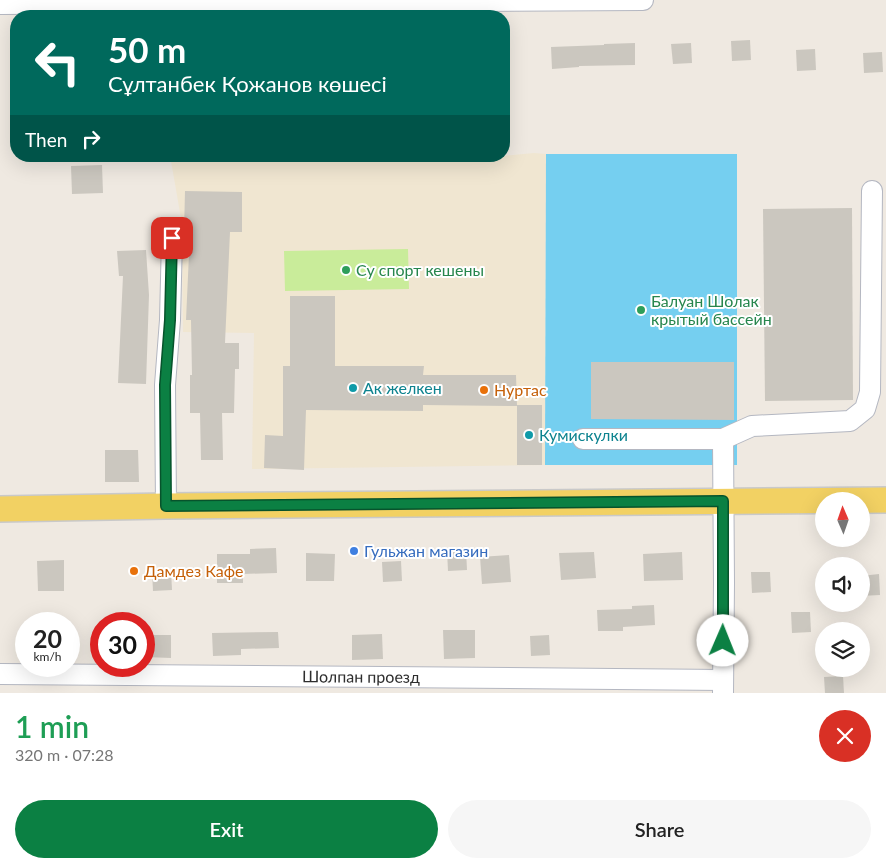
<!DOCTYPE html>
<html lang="en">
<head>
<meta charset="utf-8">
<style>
  body { margin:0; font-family:Lato,sans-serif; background:#f6f6f6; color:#222; height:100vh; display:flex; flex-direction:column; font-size:19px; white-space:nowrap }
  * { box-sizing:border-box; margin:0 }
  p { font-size:16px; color:#767676 }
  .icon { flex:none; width:28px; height:28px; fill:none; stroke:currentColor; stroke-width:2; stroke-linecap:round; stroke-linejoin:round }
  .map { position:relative; height:693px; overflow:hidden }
  .drawer { display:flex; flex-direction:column; background:#fff; flex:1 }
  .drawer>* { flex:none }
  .top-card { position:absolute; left:10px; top:10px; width:500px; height:152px; border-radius:20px; box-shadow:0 5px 20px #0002; background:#00695c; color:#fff; overflow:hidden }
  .needle { width:32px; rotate:358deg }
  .controls { position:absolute; left:815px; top:492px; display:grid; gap:10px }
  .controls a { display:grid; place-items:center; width:55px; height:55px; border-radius:50%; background:#fff; box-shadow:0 5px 20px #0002; font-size:25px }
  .speed { position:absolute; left:15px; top:612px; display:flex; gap:10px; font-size:25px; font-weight:700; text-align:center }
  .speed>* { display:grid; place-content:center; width:65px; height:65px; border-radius:50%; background:#fff; box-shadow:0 5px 20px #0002; line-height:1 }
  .speed small { font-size:12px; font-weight:400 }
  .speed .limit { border:8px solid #d22; background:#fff; color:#111 }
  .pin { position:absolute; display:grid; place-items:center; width:42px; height:42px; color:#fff; margin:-21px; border-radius:10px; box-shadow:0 2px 8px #0006 }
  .me { position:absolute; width:55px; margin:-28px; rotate:1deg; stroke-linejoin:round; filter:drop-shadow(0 0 4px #0008) }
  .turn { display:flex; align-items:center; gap:18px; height:105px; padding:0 15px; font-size:22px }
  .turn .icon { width:65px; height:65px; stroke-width:2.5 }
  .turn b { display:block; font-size:35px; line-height:42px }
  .then { display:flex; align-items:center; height:48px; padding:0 15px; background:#0003; gap:10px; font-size:19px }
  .round { display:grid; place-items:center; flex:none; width:52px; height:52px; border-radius:26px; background:#f6f6f6 }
  .head { display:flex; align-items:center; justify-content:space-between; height:85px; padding:0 15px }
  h1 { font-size:30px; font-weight:600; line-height:38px; color:#1e9e55 }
  .action { display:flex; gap:10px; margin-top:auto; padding:10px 15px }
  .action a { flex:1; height:58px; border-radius:30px; background:#0b8043; color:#fff; font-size:20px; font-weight:600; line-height:58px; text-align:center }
  .action a+a { background:#f6f6f6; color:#222 }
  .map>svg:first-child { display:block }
  .education { fill:#f0e6d1 }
  .pitch { fill:#c9ec9a }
  .water { fill:#75cff0 }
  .building { fill:#cbc7bf }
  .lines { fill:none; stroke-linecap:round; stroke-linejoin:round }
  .minor-casing { stroke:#b4b7c1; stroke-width:22 }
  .major-casing { stroke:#c9c9c9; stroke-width:28 }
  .minor { stroke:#fff; stroke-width:20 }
  .major { stroke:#f2d163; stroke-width:25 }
  .route-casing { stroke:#07532c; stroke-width:12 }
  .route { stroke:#0b8043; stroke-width:9 }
  .leisure-dot { fill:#2e9e5b; stroke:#fff; stroke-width:2 }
  .culture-dot { fill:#0f9aa8; stroke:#fff; stroke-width:2 }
  .food-dot { fill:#e8710a; stroke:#fff; stroke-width:2 }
  .shop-dot { fill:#3f7fe0; stroke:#fff; stroke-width:2 }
  .labels { text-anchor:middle; stroke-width:4; stroke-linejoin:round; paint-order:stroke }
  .leisure-label { font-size:16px; fill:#27864d; stroke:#fff; text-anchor:start }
  .culture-label { font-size:16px; fill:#0d838f; stroke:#fff; text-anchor:start }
  .food-label { font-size:16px; fill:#c56008; stroke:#fff; text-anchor:start }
  .shop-label { font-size:16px; fill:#366cbe; stroke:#fff; text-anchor:start }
  .street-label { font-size:16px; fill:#2e2e2e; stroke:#fff }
</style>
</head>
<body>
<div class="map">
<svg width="886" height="693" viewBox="0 0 886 693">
  <rect width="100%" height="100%" fill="#efe9e1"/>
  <path class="education" d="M534,153l12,1 -1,311 -293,4 2,-136 -71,-1 -1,-108 -11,-63 61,-3 54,1 62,-2h59l64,2z"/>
  <path class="pitch" d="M408,249l1,40 -124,2 -1,-40z"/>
  <path class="water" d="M546,154h191v311h-192z"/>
  <g class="building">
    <path d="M750,40l1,20 -19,1 -1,-20z"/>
    <path d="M635,43v22l-56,1v1l-27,2 -1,-22 53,-2v-1z"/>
    <path d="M691,43l1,20 -19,1 -2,-20z"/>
    <path d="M815,49l1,21 -19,1 -1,-21z"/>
    <path d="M882,52l1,20 -19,1 -1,-20z"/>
    <path d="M102,165l1,28 -31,1 -1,-28z"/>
    <path d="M185,191l57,1v40h-12l-5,111h14v26h-4l-1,44h-12l1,47h-22l-1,-47h-10v-38h2l-1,-55h-5l4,-88h-6z"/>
    <path d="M852,208l1,192 -88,1 -2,-192z"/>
    <path d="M146,250l3,45 -3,89 -28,-1 5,-107h-4l-2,-25z"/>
    <path d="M290,296h45v70h89l-1,9h93l1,31 -94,-1v6l-117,-1 -2,60 -40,-2 1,-33 18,1v-70h7z"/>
    <path d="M591,362h143v58l-143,-1z"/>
    <rect x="517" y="405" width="25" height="60"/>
    <path d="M105,450h33l1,32h-34z"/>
    <path d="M276,548l1,25 -34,1v9h-26v-29h33v-5z"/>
    <path d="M466,549l1,21 -19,1 -1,-21z"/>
    <path d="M594,552l2,26 -35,2 -2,-27z"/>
    <path d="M682,552l1,28 -39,1 -1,-27z"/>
    <path d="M306,553l29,1 -1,27h-28z"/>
    <path d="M509,555l2,27 -29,2 -2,-27z"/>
    <path d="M64,560v31h-26l-1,-30z"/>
    <path d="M401,561l1,20 -19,1 -1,-20z"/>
    <path d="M171,570l1,20 -19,1 -1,-20z"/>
    <path d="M751,572h19l1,20 -19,1z"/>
    <path d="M879,574l1,21 -19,1v-20z"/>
    <path d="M654,605l1,20 -32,2v4h-25l-1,-21 35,-1v-3z"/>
    <path d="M791,612h19l1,20 -19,1z"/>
    <path d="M443,630h32v28l-31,1z"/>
    <path d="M278,632l1,16 -38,1v6l-28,1 -1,-23z"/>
    <path d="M382,634l1,25 -31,1v-25z"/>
    <path d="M146,635h25v23l-26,-1z"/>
    <path d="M549,635l1,20 -19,1 -1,-20z"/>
    <path d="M843,676l1,17h-19l-1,-16z"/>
  </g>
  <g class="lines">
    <defs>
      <g id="minor">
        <path d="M0,4l643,-4"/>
        <path d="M583,439h140l29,-13 98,-5 15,-12 5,-17 2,-201"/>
        <path d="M723,439l1,144 -1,110"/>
        <path d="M166,506l-1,-121 5,-65 2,-82"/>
        <path id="s1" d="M0,674c241,3 482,2 723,6"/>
      </g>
      <path id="major" d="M0,509l166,-3 720,-6"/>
    </defs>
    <use href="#minor" class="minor-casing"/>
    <use href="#major" class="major-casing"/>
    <use href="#minor" class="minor"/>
    <use href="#major" class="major"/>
  </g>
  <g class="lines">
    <defs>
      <path id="route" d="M172,238l-2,82 -5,65 1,121 557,-5v140"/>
    </defs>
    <use href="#route" class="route-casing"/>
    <use href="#route" class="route"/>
  </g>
  <g class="leisure-dot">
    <circle cx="346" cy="270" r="5"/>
    <circle cx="641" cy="310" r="5"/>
  </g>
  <g class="culture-dot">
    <circle cx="353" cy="388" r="5"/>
    <circle cx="529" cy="435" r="5"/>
  </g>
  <g class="food-dot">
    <circle cx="484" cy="390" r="5"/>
    <circle cx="134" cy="571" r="5"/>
  </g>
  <circle class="shop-dot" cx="354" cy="551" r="5"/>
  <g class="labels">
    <g class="leisure-label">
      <text x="356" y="276">Су спорт кешены</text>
      <text x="651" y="307">Балуан Шолак<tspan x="651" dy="18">крытый бассейн</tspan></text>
    </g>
    <g class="culture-label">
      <text x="363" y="394">Ак желкен</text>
      <text x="539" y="441">Кумискулки</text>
    </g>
    <g class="food-label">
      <text x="494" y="396">Нуртас</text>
      <text x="144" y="577">Дамдез Кафе</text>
    </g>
    <g class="shop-label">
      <text x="364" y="557">Гульжан магазин</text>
    </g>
    <g class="street-label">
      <text dy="6" stroke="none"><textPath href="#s1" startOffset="361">Шолпан проезд</textPath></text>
    </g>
  </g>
</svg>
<div class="controls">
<a><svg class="needle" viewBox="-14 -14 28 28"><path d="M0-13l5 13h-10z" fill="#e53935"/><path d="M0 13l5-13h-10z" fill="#767676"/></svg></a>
<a><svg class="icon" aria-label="sound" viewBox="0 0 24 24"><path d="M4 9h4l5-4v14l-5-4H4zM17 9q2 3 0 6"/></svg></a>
<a><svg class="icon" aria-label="layers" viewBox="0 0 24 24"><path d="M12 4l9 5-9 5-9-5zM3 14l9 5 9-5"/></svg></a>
</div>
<div class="speed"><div>20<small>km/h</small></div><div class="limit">30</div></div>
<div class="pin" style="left:172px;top:238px;background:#d93025"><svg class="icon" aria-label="arrive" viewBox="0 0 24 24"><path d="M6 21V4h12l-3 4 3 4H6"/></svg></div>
<svg class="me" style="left:723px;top:641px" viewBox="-20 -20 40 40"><circle r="19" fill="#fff"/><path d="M0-13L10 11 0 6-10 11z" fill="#0b8043"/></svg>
<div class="top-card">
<div class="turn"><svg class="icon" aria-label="left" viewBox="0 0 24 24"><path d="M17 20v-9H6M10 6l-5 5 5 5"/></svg><div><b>50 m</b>Сұлтанбек Қожанов көшесі</div></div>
<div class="then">Then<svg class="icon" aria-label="right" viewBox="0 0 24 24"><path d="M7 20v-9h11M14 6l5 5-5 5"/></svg></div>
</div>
</div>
<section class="drawer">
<div class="head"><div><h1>1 min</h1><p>320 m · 07:28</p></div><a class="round" style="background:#d93025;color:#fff"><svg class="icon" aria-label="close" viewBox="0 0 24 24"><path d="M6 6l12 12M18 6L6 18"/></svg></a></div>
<div class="action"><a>Exit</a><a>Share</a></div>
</section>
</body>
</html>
